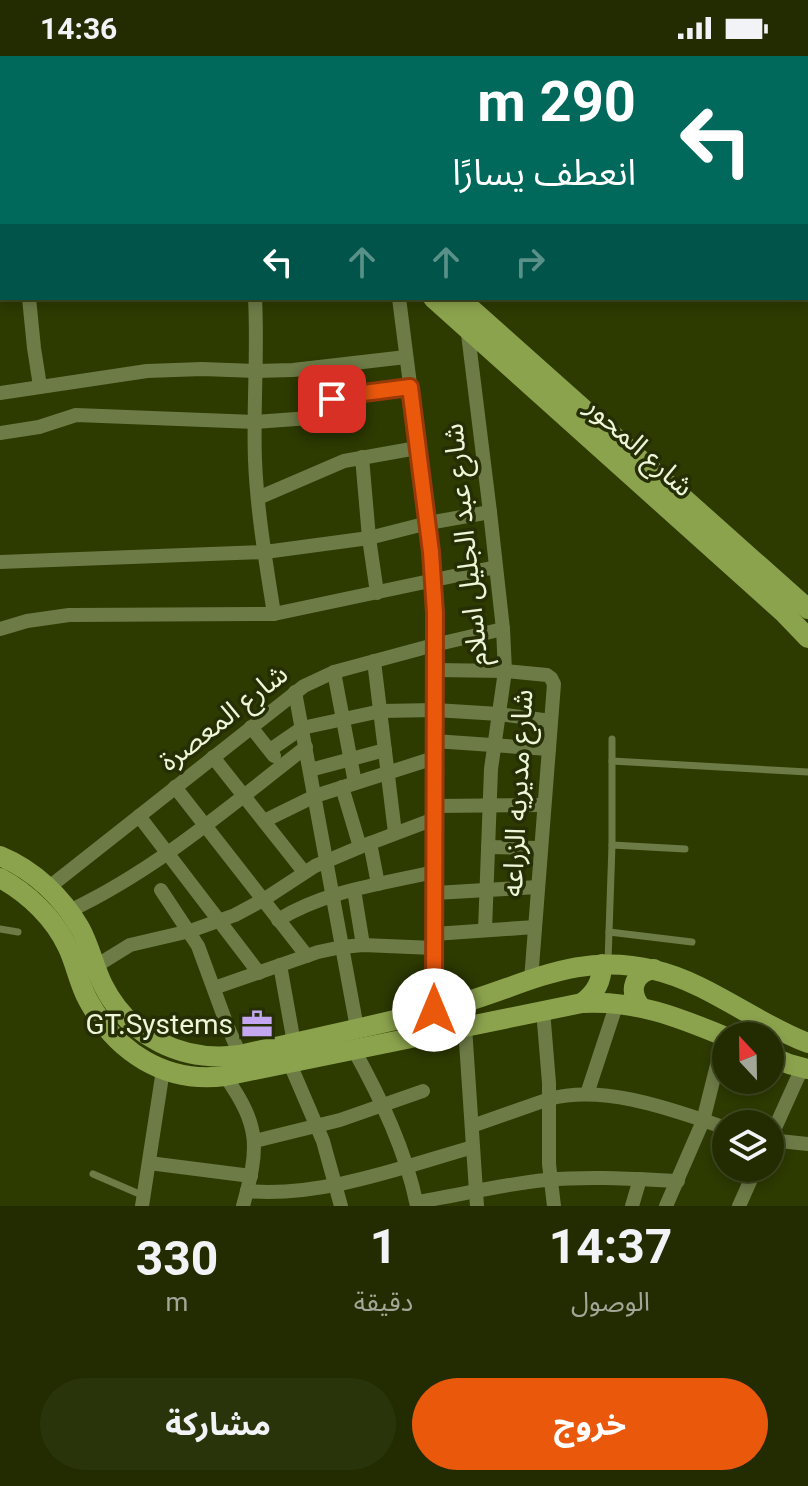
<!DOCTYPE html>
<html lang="ar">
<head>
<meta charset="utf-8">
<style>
  body { margin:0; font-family:Roboto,"Noto Sans Arabic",sans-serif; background:#2a340a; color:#f1f3f6; direction:rtl; height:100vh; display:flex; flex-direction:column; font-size:30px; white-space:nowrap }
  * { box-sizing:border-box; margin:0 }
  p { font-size:26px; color:#a2a799 }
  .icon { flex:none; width:44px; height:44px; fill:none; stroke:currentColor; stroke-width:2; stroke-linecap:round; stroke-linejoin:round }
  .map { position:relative; height:1150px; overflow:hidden; direction:ltr }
  .sheet { display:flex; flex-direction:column; background:#222c00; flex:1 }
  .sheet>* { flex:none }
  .top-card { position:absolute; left:0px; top:0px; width:808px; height:244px; box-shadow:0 4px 12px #0003,0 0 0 2px #3f4822; direction:rtl; background:#00695c; color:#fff; overflow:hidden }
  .needle { width:52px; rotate:338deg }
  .tools { position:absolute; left:712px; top:966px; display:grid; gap:16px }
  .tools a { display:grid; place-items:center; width:72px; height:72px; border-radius:50%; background:#222c00; box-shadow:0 4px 12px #0003,0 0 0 2px #3f4822; font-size:40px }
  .pin { position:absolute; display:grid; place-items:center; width:68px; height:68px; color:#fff; margin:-34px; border-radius:16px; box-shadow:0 4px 12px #0006 }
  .me { position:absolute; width:88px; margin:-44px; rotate:0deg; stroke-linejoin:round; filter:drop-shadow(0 0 6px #0008) }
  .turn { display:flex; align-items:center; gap:28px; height:168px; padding:0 40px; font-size:36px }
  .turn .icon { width:104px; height:104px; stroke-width:2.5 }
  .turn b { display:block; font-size:56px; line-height:68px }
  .lanes { display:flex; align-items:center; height:76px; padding:0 40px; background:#0003; justify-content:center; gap:40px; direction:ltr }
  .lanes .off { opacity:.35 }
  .eta { display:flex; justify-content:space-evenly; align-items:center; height:136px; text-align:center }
  .eta b { font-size:48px; font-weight:700; line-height:56px }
  .button { display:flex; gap:16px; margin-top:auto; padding:16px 40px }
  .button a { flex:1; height:92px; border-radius:48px; background:#ea580c; color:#fff; font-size:32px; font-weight:700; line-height:92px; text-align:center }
  .button a+a { background:#2a340a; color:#f1f3f6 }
  .status { display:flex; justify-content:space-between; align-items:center; height:56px; padding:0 40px; background:#222c00; direction:ltr }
  .status svg { height:22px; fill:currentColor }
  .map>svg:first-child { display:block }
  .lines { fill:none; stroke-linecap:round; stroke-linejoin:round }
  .service { stroke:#6d7b47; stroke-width:7 }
  .minor { stroke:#6d7b47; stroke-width:14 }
  .secondary { stroke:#8ca34d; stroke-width:20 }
  .route-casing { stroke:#983908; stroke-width:20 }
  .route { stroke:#ea580c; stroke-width:14 }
  .labels { text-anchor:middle; stroke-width:7; stroke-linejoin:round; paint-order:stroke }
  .street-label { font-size:28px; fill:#edf6d9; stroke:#252e04 }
  .poi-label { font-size:28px; fill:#edf6d9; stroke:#252e04; text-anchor:end }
</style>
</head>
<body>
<div class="status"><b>14:36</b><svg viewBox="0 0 49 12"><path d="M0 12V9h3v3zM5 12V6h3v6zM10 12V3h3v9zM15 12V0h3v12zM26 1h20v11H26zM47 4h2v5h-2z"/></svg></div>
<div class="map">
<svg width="808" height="1150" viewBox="0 0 808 1150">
  <rect width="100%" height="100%" fill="#2d3a00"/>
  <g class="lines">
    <g class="service">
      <path d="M612,705l196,11"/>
      <path d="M612,789l73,4"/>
      <path d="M0,873l18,3"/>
      <path d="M609,876l83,10"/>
      <path d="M608,905l4,-116v-106"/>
      <path d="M93,1118l51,22"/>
    </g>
    <g class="minor">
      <path d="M1,0l1,7"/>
      <path d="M371,0l1,2"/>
      <path d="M440,0v2"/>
      <path d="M72,2l8,-2"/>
      <path d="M0,17l2,-1"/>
      <path d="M0,127h2"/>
      <path d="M29,242l5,50 6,38"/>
      <path d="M255,242c3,54 -2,108 0,162 2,51 11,103 19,154"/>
      <path d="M399,242l30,235 5,58v419"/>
      <path d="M467,270l23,186 13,117 2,42 -14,98 -6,161"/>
      <path d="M0,337l147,-22 55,-2 54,2 37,-1 113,-13"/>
      <path d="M0,377l39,-6 37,-12 179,7 68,-5 4,-3 5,-15 4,-2 74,-10"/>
      <path d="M362,401l7,81 8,55"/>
      <path d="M258,442l86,-37 73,-13"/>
      <path d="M0,506l265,-10 104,-14 59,-15 62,-11"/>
      <path d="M0,573l27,-8 42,-6 205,-1 222,-47"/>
      <path d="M374,605l21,172"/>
      <path d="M435,614l70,1 42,4 4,3 3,6 -23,296"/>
      <path d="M334,616l21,111"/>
      <path d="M295,636l62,336"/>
      <path d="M251,671l23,29"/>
      <path d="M434,685l115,8"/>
      <path d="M270,694l32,-22 79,-17 54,-1 64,4 52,7"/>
      <path d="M213,701l91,115"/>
      <path d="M310,714l75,-20"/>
      <path d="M175,731l132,169"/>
      <path d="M342,731l18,60"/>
      <path d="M434,750l110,-1"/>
      <path d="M139,760l120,157"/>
      <path d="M264,765l51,-25 119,-38"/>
      <path d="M370,787l8,41"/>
      <path d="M488,791l53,1"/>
      <path d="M48,832l256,-202 30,-14 100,-27 69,-16"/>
      <path d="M161,834l37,56 29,79 13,30"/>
      <path d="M354,834l9,55"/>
      <path d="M435,837l103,-6"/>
      <path d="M69,855c87,-41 161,-105 237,-164"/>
      <path d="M278,864c47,-29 103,-36 156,-48"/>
      <path d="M434,878l101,-7"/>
      <path d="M280,909l14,78"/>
      <path d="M96,910l34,-21 60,-14 45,-16 28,-15 52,-34 45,-19 74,-28"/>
      <path d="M214,932l104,-36 24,-5 21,-2 71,3"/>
      <path d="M543,954l6,73v81l5,42"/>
      <path d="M465,971l12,179"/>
      <path d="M354,994c27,49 52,101 63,156"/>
      <path d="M290,1008l33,77 18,65"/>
      <path d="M225,1020c36,51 34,72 18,130"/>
      <path d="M587,1038l30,-91"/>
      <path d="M472,1070l77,-27c56,-15 124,11 177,29"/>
      <path d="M770,1083l32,-71"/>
      <path d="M770,1084l38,4"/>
      <path d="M255,1085l85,-21 83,-29"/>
      <path d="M149,1107l102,13"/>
      <path d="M247,1135c73,7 156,-24 226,-44"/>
      <path d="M417,1146c43,-7 86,-18 129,-22 44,-4 88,-1 132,1"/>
      <path d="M142,1150l21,-136"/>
      <path d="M632,1150l8,-27"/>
      <path d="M666,1150l37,-85 21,-84"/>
      <path d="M739,1150l17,-38"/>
    </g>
    <g class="secondary">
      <path d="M159,0l2,2"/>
      <path d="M184,0l2,2"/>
      <path d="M433,242l351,315 24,25"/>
      <path d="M459,242l349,311"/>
      <path d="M0,800c34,14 62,41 80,72 10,18 14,39 23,57 26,52 80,78 137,70 69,-16 139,-30 208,-48 74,-19 126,-57 206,-37 53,12 103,54 154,73"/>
      <path d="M0,822c28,15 55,41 68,70 8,17 11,36 20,52 28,52 77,84 137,76l357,-73c53,-3 96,14 144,34"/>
      <path d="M582,947c14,-10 20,-22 20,-39"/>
      <path d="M640,950c-12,-16 -6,-33 14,-37"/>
      <path d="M770,1000l19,8 19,5"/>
    </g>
  </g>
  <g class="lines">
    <defs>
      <path id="route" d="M332,343l8,-3 70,-9 21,165 4,61 -1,397"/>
    </defs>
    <use href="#route" class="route-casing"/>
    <use href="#route" class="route"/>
  </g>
  <defs>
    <symbol id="office-bare" viewBox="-9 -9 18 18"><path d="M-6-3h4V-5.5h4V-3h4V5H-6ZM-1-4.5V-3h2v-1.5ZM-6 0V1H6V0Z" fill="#c4a7f1" stroke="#252e04" stroke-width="2.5" paint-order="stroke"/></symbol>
  </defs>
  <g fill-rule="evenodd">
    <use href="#office-bare" x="235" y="946" width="44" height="44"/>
  </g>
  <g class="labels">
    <g class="street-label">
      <text transform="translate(640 390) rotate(42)" y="10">شارع المحور</text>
      <text transform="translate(465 489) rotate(-96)" y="10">شارع عبد الجليل اسلام</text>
      <text transform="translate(223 661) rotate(-38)" y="10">شارع المعصرة</text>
      <text transform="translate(517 737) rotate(-87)" y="10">شارع مديريه الزراعه</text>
    </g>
    <g class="poi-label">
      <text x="233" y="978">GT.Systems</text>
    </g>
  </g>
</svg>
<div class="tools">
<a><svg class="needle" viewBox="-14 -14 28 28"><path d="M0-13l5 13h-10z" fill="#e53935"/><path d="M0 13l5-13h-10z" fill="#a2a799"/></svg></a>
<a><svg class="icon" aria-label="layers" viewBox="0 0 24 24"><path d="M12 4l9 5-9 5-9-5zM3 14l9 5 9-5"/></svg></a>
</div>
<div class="pin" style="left:332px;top:343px;background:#d93025"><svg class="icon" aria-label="arrive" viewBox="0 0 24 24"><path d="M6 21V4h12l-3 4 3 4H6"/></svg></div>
<svg class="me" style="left:434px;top:954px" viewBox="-20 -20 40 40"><circle r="19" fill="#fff"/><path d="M0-13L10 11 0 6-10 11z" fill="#ea580c"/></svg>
<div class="top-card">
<div class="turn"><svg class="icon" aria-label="left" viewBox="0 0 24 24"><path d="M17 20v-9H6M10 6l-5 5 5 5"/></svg><div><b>290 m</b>انعطف يسارًا</div></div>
<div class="lanes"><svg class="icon" aria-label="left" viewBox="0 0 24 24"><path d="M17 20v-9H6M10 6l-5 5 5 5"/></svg><svg class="icon off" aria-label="ahead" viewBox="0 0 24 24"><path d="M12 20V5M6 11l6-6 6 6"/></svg><svg class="icon off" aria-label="ahead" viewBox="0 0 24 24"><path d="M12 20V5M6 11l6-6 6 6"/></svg><svg class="icon off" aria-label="right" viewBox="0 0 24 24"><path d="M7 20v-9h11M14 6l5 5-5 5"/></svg></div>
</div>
</div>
<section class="sheet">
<div class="eta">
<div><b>14:37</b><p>الوصول</p></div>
<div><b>1</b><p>دقيقة</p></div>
<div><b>330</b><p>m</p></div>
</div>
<div class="button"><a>خروج</a><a>مشاركة</a></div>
</section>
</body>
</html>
